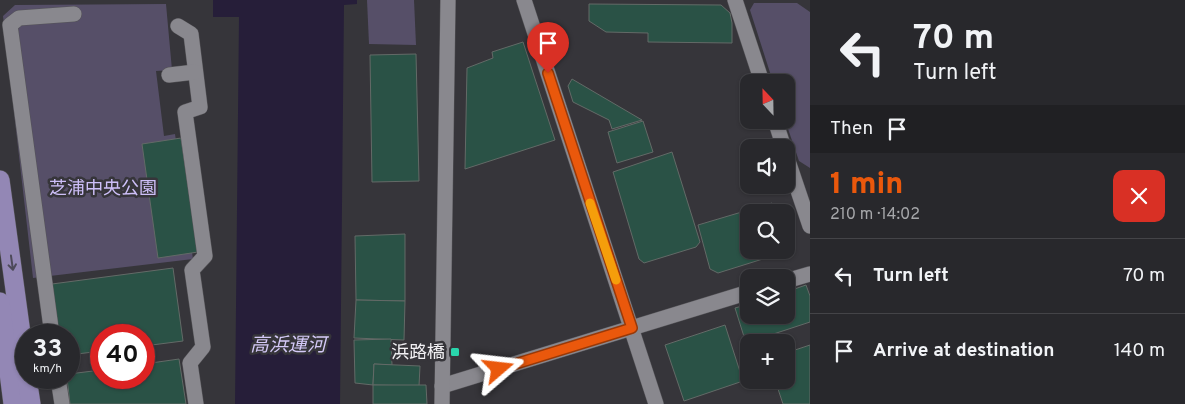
<!DOCTYPE html>
<html lang="en">
<head>
<meta charset="utf-8">
<style>
  body { margin:0; font-family:Overpass,"Noto Sans JP",sans-serif; background:#343438; color:#f1f3f6; height:100vh; display:flex; flex-direction:column; font-size:19px; white-space:nowrap }
  * { box-sizing:border-box; margin:0 }
  p { font-size:16px; color:#a5a6a9 }
  .icon { flex:none; width:28px; height:28px; fill:none; stroke:currentColor; stroke-width:2; stroke-linecap:round; stroke-linejoin:round }
  .map { position:relative; flex:1; overflow:hidden }
  .drawer { display:flex; flex-direction:column; background:#28282c; width:375px }
  .drawer>* { flex:none }
  .guide { background:#28282c; color:#f1f3f6; overflow:hidden }
  .needle { width:32px; rotate:338deg }
  .buttons { position:absolute; left:740px; top:74px; display:grid; gap:10px }
  .buttons a { display:grid; place-items:center; width:55px; height:55px; border-radius:10px; background:#28282c; box-shadow:0 1px 4px #0004,0 0 0 1px #444448; font-size:25px }
  .speed { position:absolute; left:15px; top:324px; display:flex; gap:10px; font-size:25px; font-weight:700; text-align:center }
  .speed>* { display:grid; place-content:center; width:65px; height:65px; border-radius:50%; background:#28282c; box-shadow:0 1px 4px #0004,0 0 0 1px #444448; line-height:1 }
  .speed small { font-size:12px; font-weight:400 }
  .speed .limit { border:8px solid #d22; background:#fff; color:#111 }
  .pin { position:absolute; display:grid; place-items:center; width:42px; height:42px; color:#fff; margin:-51px -21px; border-radius:50% 50% 50% 0; rotate:-45deg; box-shadow:0 0 5px #0007 }
  .pin .icon { rotate:45deg }
  .me { position:absolute; width:55px; margin:-28px; rotate:73deg; stroke-linejoin:round; filter:drop-shadow(0 0 4px #0008) }
  .turn { display:flex; align-items:center; gap:18px; height:105px; padding:0 20px; font-size:22px }
  .turn .icon { width:65px; height:65px; stroke-width:2.5 }
  .turn b { display:block; font-size:35px; line-height:42px }
  .then { display:flex; align-items:center; height:48px; padding:0 20px; background:#0003; gap:10px; font-size:19px }
  .round { display:grid; place-items:center; flex:none; width:52px; height:52px; border-radius:10px; background:#343438 }
  .overview { display:flex; align-items:center; justify-content:space-between; height:85px; padding:0 20px }
  h1 { font-size:30px; font-weight:800; line-height:38px; color:#ea580c }
  ul { padding:0; list-style:none }
  li { display:flex; align-items:center; gap:15px; height:75px; padding:0 20px; border-top:1px solid #444448 }
  li div { flex:1 }
  li b { display:block; font-size:19px }
  li em { font-style:normal }
  main { display:flex; flex:1; min-height:0 }
  .map>svg:first-child { display:block }
  .green { fill:#564f68 }
  .water { fill:#261e39 }
  .building { fill:#2a5246; stroke:#636a67 }
  .lines { fill:none; stroke-linecap:round; stroke-linejoin:round }
  .minor-casing { stroke:#555458; stroke-width:16 }
  .major-casing { stroke:#555458; stroke-width:20 }
  .minor { stroke:#89888e; stroke-width:15 }
  .major { stroke:#9387b5; stroke-width:19 }
  .oneway { stroke:#4d4a59 }
  .route-casing { stroke:#983908; stroke-width:12 }
  .route { stroke:#ea580c; stroke-width:9 }
  .slow { stroke:#f59e0b; stroke-width:9 }
  .poi-dot { fill:#29d5ac; stroke:#36353a; stroke-width:2 }
  .labels { text-anchor:middle; stroke-width:5; stroke-linejoin:round; paint-order:stroke }
  .park-label { font-size:18px; fill:#cdbff8; stroke:#36353a }
  .poi-label { font-size:18px; fill:#f2f1f4; stroke:#36353a; text-anchor:end }
  .water-label { font-size:19px; font-style:italic; fill:#d4c9f7; stroke:#36353a }
</style>
</head>
<body>
<main>
<div class="map">
<svg width="810" height="404" viewBox="0 0 810 404">
  <rect width="100%" height="100%" fill="#36353a"/>
  <g class="green">
    <path d="M367,0h47l2,45 -47,-1z"/>
    <path d="M754,3h43l13,9v156l-11,-7 -14,-41 1,-38h-13l-23,-72z"/>
    <path d="M166,4l6,66 -16,1 8,65 11,-2 18,125 -160,19 -30,-262 12,-11z"/>
  </g>
  <path class="water" d="M213,0h144v4l-13,1 -4,399h-105l4,-387h-26z"/>
  <g class="building">
    <path d="M589,4l132,1 9,8 2,10v20l-84,-1v-9l-42,-1 -17,-11z"/>
    <path d="M523,42l32,98 -90,29 2,-101 26,-10 -1,-6z"/>
    <path d="M416,54l3,127 -47,1 -2,-127z"/>
    <path d="M572,79l70,41 -30,9 -3,-9 -36,-18 -5,-16z"/>
    <path d="M643,121l10,31 -36,11 -9,-31z"/>
    <path d="M181,138l17,114 -40,6 -16,-114z"/>
    <path d="M672,152l28,90 -4,5 -52,16 -5,-4 -26,-87z"/>
    <path d="M772,203l3,9h-26v38h36l-3,3 -64,20 -8,-4 -12,-44z"/>
    <path d="M405,234v67l-49,-1 -1,-64z"/>
    <path d="M173,268l10,73 -39,5v-11h-43v16l-32,4v-20h-11l-6,-51z"/>
    <path d="M806,285l4,11v26l-64,21 -11,-35 14,-4v11h37v-23z"/>
    <path d="M356,300l49,1 -1,39 -50,-2z"/>
    <path d="M725,325l18,56 -59,20 -19,-56z"/>
    <path d="M391,339l1,26 -18,-1 -1,21 -18,-2 -1,-43z"/>
    <path d="M810,345v59h-27l-8,-24h11v-27z"/>
    <path d="M179,359l7,45h-116l-3,-26h2v-4l32,-4v8h43v-14z"/>
    <path d="M374,364l46,2 -1,20 -46,-1z"/>
    <path d="M373,385h53l1,19h-54z"/>
  </g>
  <g class="lines">
    <defs>
      <g id="minor">
        <path d="M524,0l132,404"/>
        <path d="M735,0l27,82"/>
        <path d="M178,26l13,8 9,73 -15,5 20,144 -13,14 11,77 -13,16 6,41"/>
        <path d="M169,75l26,-3"/>
        <path d="M775,120l9,28"/>
        <path d="M786,155l24,71"/>
        <path d="M786,281l24,-7"/>
        <path d="M52,335l-42,-310 9,-7 55,-4"/>
        <path d="M58,378l4,26"/>
        <path d="M442,386l307,-94"/>
        <path d="M442,404l6,-404"/>
      </g>
      <g id="major">
        <path d="M0,180l26,190"/>
        <path d="M0,302l13,102"/>
        <path d="M27,378l4,26"/>
      </g>
    </defs>
    <use href="#minor" class="minor-casing"/>
    <use href="#major" class="major-casing"/>
    <use href="#minor" class="minor"/>
    <use href="#major" class="major"/>
  </g>
  <defs><path id="oneway-shaft" d="M-6 0H5M1.5-3L5.5 0L1.5 3" fill="none" stroke-width="1.6" stroke-linecap="round" stroke-linejoin="round" transform="scale(1.25)"/></defs>
  <use class="oneway" href="#oneway-shaft" transform="translate(12 263) rotate(82)"/>
  <g class="lines">
    <defs>
      <path id="route" d="M499,369l133,-41 -84,-255"/>
    </defs>
    <use href="#route" class="route-casing"/>
    <use href="#route" class="route"/>
    <path class="slow" d="M590,203l26,77"/>
  </g>
  <rect class="poi-dot" x="450" y="347" width="10" height="10" rx="2.5"/>
  <g class="labels">
    <g class="park-label">
      <text x="103" y="194">芝浦中央公園</text>
    </g>
    <g class="poi-label">
      <text x="445" y="358">浜路橋</text>
    </g>
    <g class="water-label">
      <text x="288" y="351">高浜運河</text>
    </g>
  </g>
</svg>
<div class="buttons">
<a><svg class="needle" viewBox="-14 -14 28 28"><path d="M0-13l5 13h-10z" fill="#e53935"/><path d="M0 13l5-13h-10z" fill="#a5a6a9"/></svg></a>
<a><svg class="icon" aria-label="sound" viewBox="0 0 24 24"><path d="M4 9h4l5-4v14l-5-4H4zM17 9q2 3 0 6"/></svg></a>
<a><svg class="icon" aria-label="search" viewBox="0 0 24 24"><circle cx="10" cy="10" r="6"/><path d="M15 15l6 6"/></svg></a>
<a><svg class="icon" aria-label="layers" viewBox="0 0 24 24"><path d="M12 4l9 5-9 5-9-5zM3 14l9 5 9-5"/></svg></a>
<a>+</a>
</div>
<div class="speed"><div>33<small>km/h</small></div><div class="limit">40</div></div>
<div class="pin" style="left:548px;top:73px;background:#d93025"><svg class="icon" aria-label="arrive" viewBox="0 0 24 24"><path d="M6 21V4h12l-3 4 3 4H6"/></svg></div>
<svg class="me" style="left:499px;top:369px" viewBox="-20 -20 40 40"><path d="M0-17L14 15 0 8-14 15z" fill="#ea580c" stroke="#fff" stroke-width="4"/></svg>
</div>
<section class="drawer">
<div class="guide">
<div class="turn"><svg class="icon" aria-label="left" viewBox="0 0 24 24"><path d="M17 20v-9H6M10 6l-5 5 5 5"/></svg><div><b>70 m</b>Turn left</div></div>
<div class="then">Then<svg class="icon" aria-label="arrive" viewBox="0 0 24 24"><path d="M6 21V4h12l-3 4 3 4H6"/></svg></div>
</div>
<div class="overview"><div><h1>1 min</h1><p>210 m · 14:02</p></div><a class="round" style="background:#d93025;color:#fff"><svg class="icon" aria-label="close" viewBox="0 0 24 24"><path d="M6 6l12 12M18 6L6 18"/></svg></a></div>
<ul>
<li><svg class="icon" aria-label="left" viewBox="0 0 24 24"><path d="M17 20v-9H6M10 6l-5 5 5 5"/></svg><div><b>Turn left</b></div><em>70 m</em></li>
<li><svg class="icon" aria-label="arrive" viewBox="0 0 24 24"><path d="M6 21V4h12l-3 4 3 4H6"/></svg><div><b>Arrive at destination</b></div><em>140 m</em></li>
</ul>
</section>
</main>
</body>
</html>
